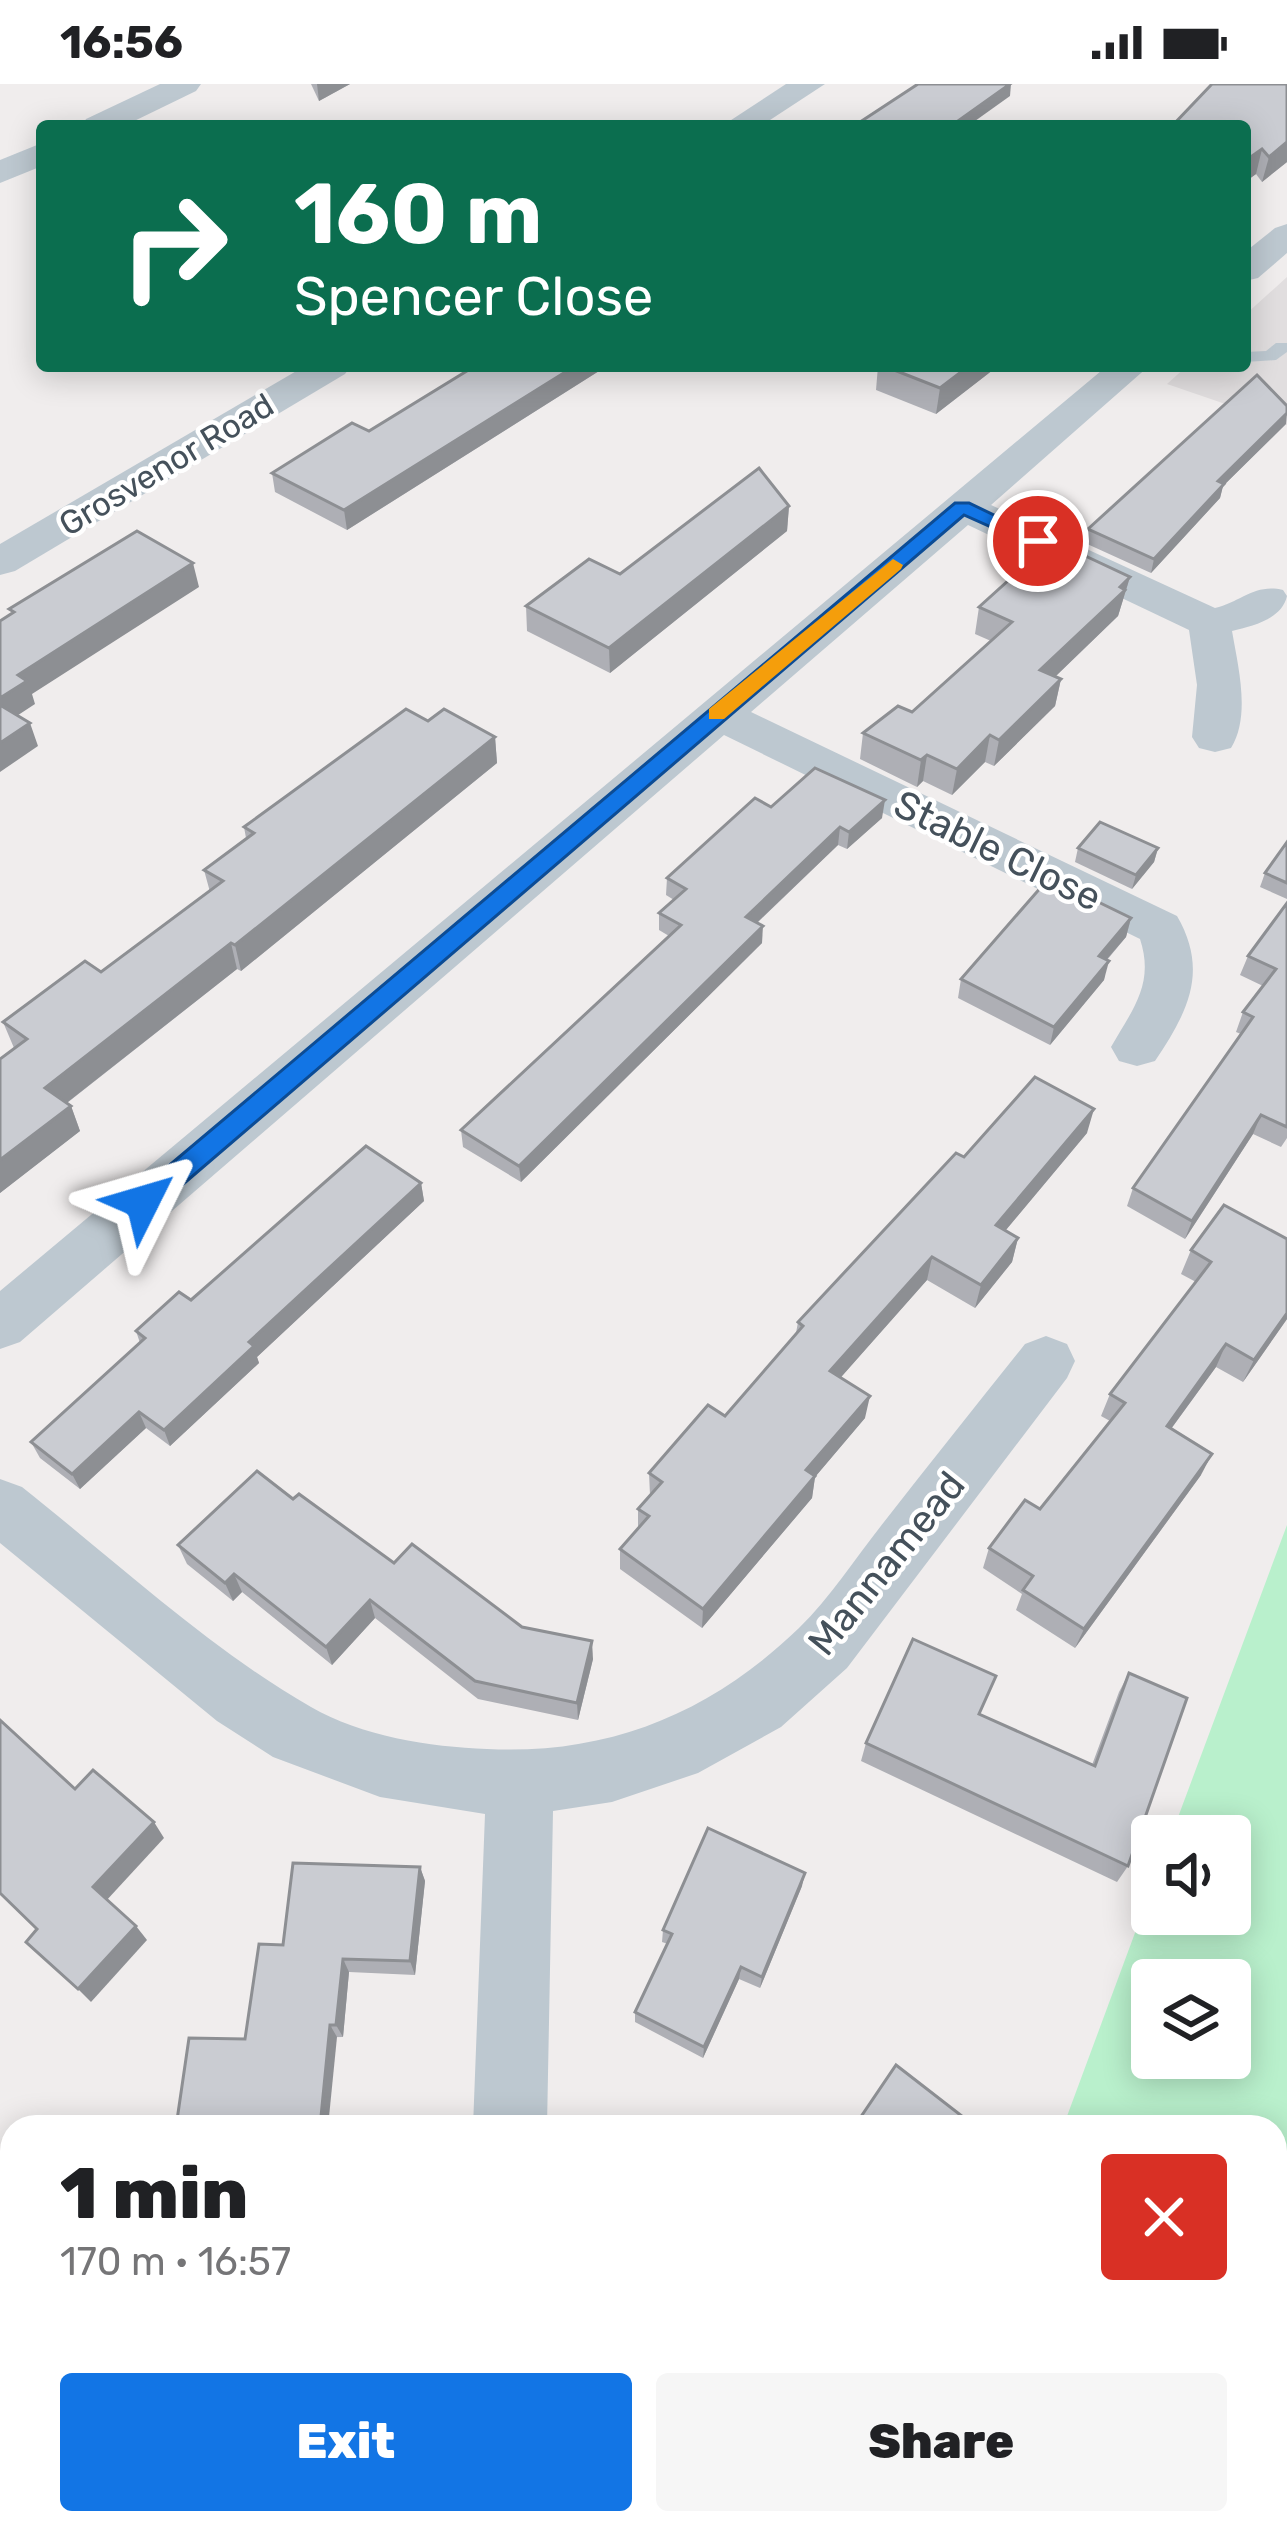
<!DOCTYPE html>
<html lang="en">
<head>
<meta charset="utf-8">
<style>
  body { margin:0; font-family:Rubik,sans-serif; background:#f6f6f6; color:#202124; height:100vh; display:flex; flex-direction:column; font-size:45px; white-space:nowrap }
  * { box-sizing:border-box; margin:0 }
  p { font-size:39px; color:#757577 }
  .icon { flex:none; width:66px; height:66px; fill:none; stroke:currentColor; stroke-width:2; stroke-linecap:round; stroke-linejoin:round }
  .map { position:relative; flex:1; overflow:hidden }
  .panel { position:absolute; left:0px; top:2031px; width:1287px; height:420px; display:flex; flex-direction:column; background:#fff; border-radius:36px 36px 0 0; box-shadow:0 6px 30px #0003 }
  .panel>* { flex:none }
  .guide { position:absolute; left:36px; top:36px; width:1215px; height:252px; border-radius:12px; box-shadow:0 6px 30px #0003; background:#0b6e4f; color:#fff; overflow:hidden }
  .fabs { position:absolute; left:1131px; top:1731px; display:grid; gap:24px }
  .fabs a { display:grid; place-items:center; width:120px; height:120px; border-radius:12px; background:#fff; box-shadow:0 6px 30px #0003; font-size:60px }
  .pin { position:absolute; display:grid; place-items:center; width:102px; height:102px; color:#fff; margin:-51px; border:6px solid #fff; border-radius:50%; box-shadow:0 3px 12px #0007 }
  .me { position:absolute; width:132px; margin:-66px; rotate:50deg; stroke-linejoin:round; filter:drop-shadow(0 0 9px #0008) }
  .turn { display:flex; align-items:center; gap:42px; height:252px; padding:0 60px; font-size:54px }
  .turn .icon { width:156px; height:156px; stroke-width:2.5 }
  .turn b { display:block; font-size:84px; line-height:102px }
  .round { display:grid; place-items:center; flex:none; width:126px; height:126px; border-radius:12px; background:#f6f6f6 }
  .head { display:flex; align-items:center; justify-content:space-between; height:204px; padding:0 60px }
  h1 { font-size:72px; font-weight:800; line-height:90px }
  .button { display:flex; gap:24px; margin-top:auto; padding:24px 60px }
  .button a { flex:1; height:138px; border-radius:12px; background:#1275e5; color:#fff; font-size:48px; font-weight:800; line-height:138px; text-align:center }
  .button a+a { background:#f6f6f6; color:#202124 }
  .status { display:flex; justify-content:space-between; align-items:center; height:84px; padding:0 60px; background:#fff; direction:ltr }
  .status svg { height:33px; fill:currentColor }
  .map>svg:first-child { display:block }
  .education { fill:#e1dedf }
  .green { fill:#b9f0cc; fill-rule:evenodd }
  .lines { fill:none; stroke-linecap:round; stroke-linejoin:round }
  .service { fill:#bdc8d0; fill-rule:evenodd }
  .minor { fill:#bdc8d0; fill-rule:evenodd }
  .wall { fill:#aeafb5 }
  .shaded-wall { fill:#8d8f93 }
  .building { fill:#caccd2; stroke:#8d8f93; stroke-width:3 }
  .route { fill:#1275e5; stroke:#0c4c95; stroke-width:3 }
  .slow { fill:#f59e0b }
  .labels { text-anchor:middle; stroke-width:9; stroke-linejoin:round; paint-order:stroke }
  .far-street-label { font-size:33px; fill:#45515b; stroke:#fff }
  .street-label { font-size:39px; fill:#45515b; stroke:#fff }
</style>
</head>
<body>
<div class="status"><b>16:56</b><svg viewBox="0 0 49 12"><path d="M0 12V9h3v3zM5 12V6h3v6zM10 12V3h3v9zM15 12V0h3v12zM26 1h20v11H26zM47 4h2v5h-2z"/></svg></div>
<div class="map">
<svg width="1287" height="2451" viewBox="0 0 1287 2451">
  <rect width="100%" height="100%" fill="#f0eded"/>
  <path class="education" d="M1287,193v148l-120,-41 20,-18h58v-51z"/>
  <path class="green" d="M1287,1441v1010h-373l4,-12h357v-396h-212l89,-240v27h78v-78h-59zM1152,1896h78v78h-78z"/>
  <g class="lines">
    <path class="service" d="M1276,259h11v9l-11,8 -31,2v-10l21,-1z"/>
    <g class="minor">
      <path d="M160,0h41l-5,7 -72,35h-42l4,-7z"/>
      <path d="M786,0h39l-64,42h-39z"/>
      <path d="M42,59v23l-42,17v-23z"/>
      <path d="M1287,140v29l-29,25 -13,3v-29l30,-24z"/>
      <path d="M305,282h46l-6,8 -330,197 -15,4v-31z"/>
      <path d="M1107,282h42l-158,139 224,103c26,-6 40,-25 68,-18l4,6c-5,23 -34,30 -55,35 6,35 19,85 -1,117l-16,4 -16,-4 -7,-11 5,-52 -8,-55 -221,-105 -217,187 426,204c32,55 11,96 -22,145l-18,5 -18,-5 -8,-14c21,-37 44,-63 29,-108l-416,-204 -704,607 -20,7v-58z"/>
      <path d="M1046,1252l21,8 8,17 -8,17 -220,290 -66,59 -83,46 -86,29 -59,9 -6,316h-74l12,-313 -105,-17 -107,-40 -56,-36 -217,-178v-64l22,8c91,72 189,163 289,220 50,29 119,40 176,42 122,6 224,-36 312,-121 32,-31 57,-71 85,-106 47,-60 94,-119 141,-178z"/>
      <path d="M0,2363l12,5v71h32l-3,7 -41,5z"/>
    </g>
  </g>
  <g class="wall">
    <path d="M311,0h39l-31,17z"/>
    <path d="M1287,0v78l-25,20 -6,-8 -11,8v-56z"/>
    <path d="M475,282h138l-6,4 -8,-4v5l-252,159 -72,-38 -3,-19 97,-42z"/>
    <path d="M878,282h120l-62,48 -60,-24z"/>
    <path d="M1286,340l-63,62 -3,12 -69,75 -66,-30 3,-14z"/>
    <path d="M789,422l-2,25 -177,142 -83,-42 -1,-25 94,-32z"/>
    <path d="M1051,473l79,20 -12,39 -63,61 6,2 -6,27 -61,60 -9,-4 -33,33 -29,-14 -6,6 -57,-28 3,-26 49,-21 79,-71 -16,-7 4,-27z"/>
    <path d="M495,653l2,26 -256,208 -4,-2 -170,134 4,3 9,25 -80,62v-134l14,-11 -11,-26 98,-50 109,-80 -6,-22 42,-32 -2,-11z"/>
    <path d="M771,723l111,11 -35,31 -9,-4 -81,78 5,20 -241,239 -58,-35 -2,-17 208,-194 -10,-6v-17l15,-13 -8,-5 1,-17z"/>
    <path d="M1287,758v57l-27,-12 5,-14z"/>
    <path d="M1078,764h80l-4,14 -22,27 -57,-27z"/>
    <path d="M1287,819v235l-6,9 -28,-13 -68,105 -58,-33 6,-18 108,-154 -5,-2 7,-20 20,-26 -23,-11 8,-19z"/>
    <path d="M1131,834l-5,19 -19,23 -3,20 -54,65 -92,-47 3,-19z"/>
    <path d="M1087,1049l-82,98 13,7 -6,24 -37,46 -48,-28 -86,97 24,41 -50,59 -3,21 -110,130 -82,-59v-20l18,-21v-19l12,-14 -1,-22 76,-57 71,-83 2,-11 166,-165z"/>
    <path d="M421,1099l3,18 -167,156 2,6 -89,83 -24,-18 -66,61 -40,-31 -9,-16 109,-99 -4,-12 55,-31z"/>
    <path d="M1287,1155v80l-44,63 -27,-15 -45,62 30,46 -126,173 -59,-38 6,-16 -39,-26 6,-20 51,-39 70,-88 -9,-5 9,-22 86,-112 -15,-8 10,-24z"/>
    <path d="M293,1415l101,64 128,64 71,32 -15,61 -100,-21 -103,-81 -43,47 -90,-73 -9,9 -46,-37 -9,-19z"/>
    <path d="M1129,1589l-1,193 -11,16 -256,-121 5,-18 114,-29 112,51 27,-73z"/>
    <path d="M420,1783l5,14 -10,94 -66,-3 -6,65 -98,2 38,-94z"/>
    <path d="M802,1802l-42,102 -21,-9 -36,79 -68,-36v-10l33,-68 -6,-2 1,-12z"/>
  </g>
  <g class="shaded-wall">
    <path d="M317,0h33l-31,17z"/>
    <path d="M1011,0l-1,12 -42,30h-17z"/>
    <path d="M1287,58v20l-25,20 7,-25z"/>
    <path d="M1262,65l-6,25 -11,8v-21z"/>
    <path d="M575,282h24v5l-252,159 -3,-20z"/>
    <path d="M969,282h29l-62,48 4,-26z"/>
    <path d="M1287,329l-1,11 -63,62 -3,12 -69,75 3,-14 64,-78z"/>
    <path d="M789,422l-2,25 -177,142 -1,-25z"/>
    <path d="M193,479l6,24 -167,107 3,10 -32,21 -3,-7v-20l18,-23z"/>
    <path d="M1130,493l-12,39 -84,81 6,-27z"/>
    <path d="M1061,595l-6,27 -61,60 5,-26z"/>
    <path d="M30,639l8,23 -38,26v-29z"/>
    <path d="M990,651l-5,27 -33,33 5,-26z"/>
    <path d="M495,653l2,26 -256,208 -6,-26z"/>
    <path d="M927,671l-4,26 -6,6 4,-27z"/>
    <path d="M885,716l-3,18 -35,31 2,-17z"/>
    <path d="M840,743l-2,18 -93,89 1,-17z"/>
    <path d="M1158,764l-4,14 -22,27 4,-14z"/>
    <path d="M1131,834l-5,19 -32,37 5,-18z"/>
    <path d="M763,842l-1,17 -241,239 -2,-16z"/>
    <path d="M231,859l6,26 -182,143 -10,-24z"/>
    <path d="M1109,877l-5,19 -54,65 4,-18z"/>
    <path d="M71,1022l9,25 -80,62v-33z"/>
    <path d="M1094,1025l-7,24 -97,116 6,-24z"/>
    <path d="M1261,1031l-8,19 -68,105 7,-18z"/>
    <path d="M421,1099l3,18 -167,156 2,6 -89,83 -6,-16 85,-88z"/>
    <path d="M1018,1154l-6,24 -37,46 6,-23z"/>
    <path d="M932,1173l-5,23 -100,113 3,-22z"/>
    <path d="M1287,1229v6l-44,63 11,-22z"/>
    <path d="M1226,1260l-10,23 -59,81 10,-22z"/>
    <path d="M870,1312l-5,22 -50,59 -3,21 -110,130 1,-19 103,-139z"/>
    <path d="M139,1328l7,16 -66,61 -8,-15z"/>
    <path d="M1212,1370l-11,21 -126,173 9,-19z"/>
    <path d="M234,1490l8,18 -9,9 -8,-18z"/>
    <path d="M370,1516l5,18 -43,47 -6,-18z"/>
    <path d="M592,1557l1,18 -15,61 -1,-17z"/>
    <path d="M154,1738l10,16 -59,64 -12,-15z"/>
    <path d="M420,1783l5,14 -10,94 -5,-14z"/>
    <path d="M805,1789l-3,13 -42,102 2,-11z"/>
    <path d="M136,1842l11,14 -56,62 -13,-13z"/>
    <path d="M343,1875l6,13 -6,65 -7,-12z"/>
    <path d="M741,1883l-2,12 -36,79 1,-11z"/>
    <path d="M330,1941l7,12 -9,90h-8z"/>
    <path d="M198,2439h12l-8,11 -12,-1z"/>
  </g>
  <g class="building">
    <path d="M918,0h92l-59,42h-97z"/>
    <path d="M1212,0h75v58l-18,15 -7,-8 -17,12v-35h-73z"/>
    <path d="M475,282h100l-231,144 -72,-37 80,-50 17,8z"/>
    <path d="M884,282h85l-29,22z"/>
    <path d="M1257,291l30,31v7l-69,68 6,3 -70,75 -66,-30z"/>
    <path d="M759,384l30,38 -180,142 -83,-42 63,-47 31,15z"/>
    <path d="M137,447l56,32 -175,112 9,6 -27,17v-77l14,-9 -5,-3z"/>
    <path d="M1062,461l68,32 -10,10 5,3 -85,80 21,9 -62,61 -9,-5 -33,34 -30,-14 -6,5 -58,-27 35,-27 14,6 100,-90 -33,-15 61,-55 11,5z"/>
    <path d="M0,621l30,18 -30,20z"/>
    <path d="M406,625l22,12 16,-12 51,28 -260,208 -4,-2 -186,145 26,18 -71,54v-101l27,-20 -24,-17 82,-61 16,11 122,-91 -19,-11 50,-37 -10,-6z"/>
    <path d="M815,684l70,32 -36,32 -9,-5 -94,90 17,9 -244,240 -58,-36 220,-205 -22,-12 27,-24 -19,-11 88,-80 16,9z"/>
    <path d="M1100,738l58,26 -22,27 -58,-27z"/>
    <path d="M1287,758v41l-22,-10z"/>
    <path d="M1049,794l82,40 -32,38 10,5 -55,66 -93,-48z"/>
    <path d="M1287,819v224l-26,-12 -69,106 -59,-33 120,-171 -10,-5 33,-43 -28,-13z"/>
    <path d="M1035,993l59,32 -98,116 22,13 -37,47 -49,-28 -102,114 40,25 -64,74 9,6 -112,133 -83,-60 29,-33 -11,-7 24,-27 -13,-9 59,-68 17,11 78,-90 -5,-4 158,-169 8,4z"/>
    <path d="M366,1062l55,37 -172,159 5,4 -90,84 -25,-18 -67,62 -41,-32 114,-104 -9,-7 43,-39 12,8z"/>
    <path d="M1224,1121l63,34v74l-33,47 -28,-16 -59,82 45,28 -128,175 -61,-39 10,-14 -44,-28 36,-48 15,9 85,-106 -15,-9 101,-132 -20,-12z"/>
    <path d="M257,1387l36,28 6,-5 95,69 18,-19 110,83 70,14 -15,62 -102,-22 -105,-81 -44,47 -92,-73 -9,9 -47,-38z"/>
    <path d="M913,1555l83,37 -17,38 116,52 34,-93 58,25 -59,168 -262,-123z"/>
    <path d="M0,1636l75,69 18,-19 61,52 -61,65 43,39 -58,63 -52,-47 11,-13 -37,-36z"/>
    <path d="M708,1744l97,45 -43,104 -21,-10 -37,80 -69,-35 37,-78 -9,-4z"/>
    <path d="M293,1779l127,4 -10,94 -67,-2 -7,66h-6l-10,102h-144l13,-89 56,1 14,-95 24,1z"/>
    <path d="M896,1981l80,62h-122z"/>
    <path d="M12,2242v27l-12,-12z"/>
    <path d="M180,2439h18l-8,10z"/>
    <path d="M677,2439h157l-2,12h-157z"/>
  </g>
  <path class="route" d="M955,419h14l79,38 -17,4 -67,-30 -811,695h-19l-4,-8 4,-7z"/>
  <path class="slow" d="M893,475l10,6 -2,4 -177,150h-15v-10z"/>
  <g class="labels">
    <g class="far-street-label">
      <text transform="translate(166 380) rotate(-31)" y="12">Grosvenor Road</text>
    </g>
    <g class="street-label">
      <text transform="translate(998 766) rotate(26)" y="14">Stable Close</text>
      <text transform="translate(886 1479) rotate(-51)" y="14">Mannamead</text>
    </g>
  </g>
</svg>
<div class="fabs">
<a><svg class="icon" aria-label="sound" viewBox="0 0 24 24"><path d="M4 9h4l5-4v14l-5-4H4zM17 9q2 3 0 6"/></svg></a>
<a><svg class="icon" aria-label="layers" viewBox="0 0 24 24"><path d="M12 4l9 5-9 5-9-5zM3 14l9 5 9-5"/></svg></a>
</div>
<div class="pin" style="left:1038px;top:457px;background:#d93025"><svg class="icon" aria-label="arrive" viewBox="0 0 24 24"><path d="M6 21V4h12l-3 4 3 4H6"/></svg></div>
<svg class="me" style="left:143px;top:1118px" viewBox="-20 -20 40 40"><path d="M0-17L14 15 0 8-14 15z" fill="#1275e5" stroke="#fff" stroke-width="4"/></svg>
<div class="guide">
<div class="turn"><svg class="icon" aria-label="right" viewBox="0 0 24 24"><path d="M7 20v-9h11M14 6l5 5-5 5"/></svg><div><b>160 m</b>Spencer Close</div></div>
</div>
<section class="panel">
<div class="head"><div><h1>1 min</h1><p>170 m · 16:57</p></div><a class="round" style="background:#d93025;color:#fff"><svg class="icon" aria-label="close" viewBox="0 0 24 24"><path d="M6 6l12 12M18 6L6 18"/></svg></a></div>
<div class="button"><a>Exit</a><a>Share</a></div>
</section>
</div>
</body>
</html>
